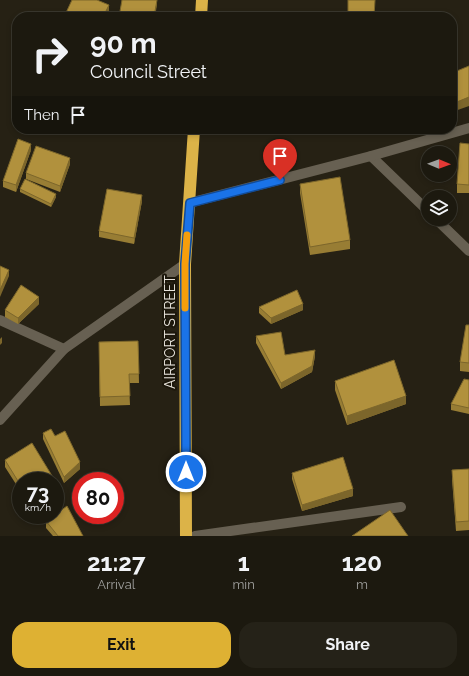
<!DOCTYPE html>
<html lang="en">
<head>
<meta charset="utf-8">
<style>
  body { margin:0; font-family:Raleway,sans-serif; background:#252218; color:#f1f3f6; height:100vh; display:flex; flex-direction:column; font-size:15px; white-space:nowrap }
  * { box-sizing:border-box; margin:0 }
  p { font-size:13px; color:#a0a09e }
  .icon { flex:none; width:22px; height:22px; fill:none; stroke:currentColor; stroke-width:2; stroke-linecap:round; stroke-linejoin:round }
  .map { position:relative; height:536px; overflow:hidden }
  .drawer { display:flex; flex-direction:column; background:#1c190f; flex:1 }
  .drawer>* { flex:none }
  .guide { position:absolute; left:12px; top:12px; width:445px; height:122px; border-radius:16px; box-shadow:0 2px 6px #0003,0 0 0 1px #3a382f; background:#1c190f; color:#f1f3f6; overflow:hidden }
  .needle { width:26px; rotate:91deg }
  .buttons { position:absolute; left:421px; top:146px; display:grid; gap:8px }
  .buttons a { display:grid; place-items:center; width:36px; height:36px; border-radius:50%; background:#1c190f; box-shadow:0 2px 6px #0003,0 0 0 1px #3a382f; font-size:20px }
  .speed { position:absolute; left:12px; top:472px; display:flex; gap:8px; font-size:20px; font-weight:700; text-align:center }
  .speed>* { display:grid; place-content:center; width:52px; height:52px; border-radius:50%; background:#1c190f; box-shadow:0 2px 6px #0003,0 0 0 1px #3a382f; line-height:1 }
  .speed small { font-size:10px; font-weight:400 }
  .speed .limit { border:6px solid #d22; background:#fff; color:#111 }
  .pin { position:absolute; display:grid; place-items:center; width:34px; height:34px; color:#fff; margin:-41px -17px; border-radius:50% 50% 50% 0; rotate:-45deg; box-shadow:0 0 4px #0007 }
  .pin .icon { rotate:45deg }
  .me { position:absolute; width:44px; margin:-22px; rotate:0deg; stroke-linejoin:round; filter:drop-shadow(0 0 3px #0008) }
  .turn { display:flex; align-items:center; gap:14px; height:84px; padding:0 12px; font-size:18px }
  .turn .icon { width:52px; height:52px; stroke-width:2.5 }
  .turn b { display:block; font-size:28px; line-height:34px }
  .then { display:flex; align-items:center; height:38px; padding:0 12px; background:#0003; gap:8px; font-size:15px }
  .eta { display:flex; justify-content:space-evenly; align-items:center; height:68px; text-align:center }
  .eta b { font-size:24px; font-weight:700; line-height:28px }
  .cta { display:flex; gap:8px; margin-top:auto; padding:8px 12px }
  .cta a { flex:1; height:46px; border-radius:16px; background:#deb133; color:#111; font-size:16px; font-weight:700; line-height:46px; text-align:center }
  .cta a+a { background:#252218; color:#f1f3f6 }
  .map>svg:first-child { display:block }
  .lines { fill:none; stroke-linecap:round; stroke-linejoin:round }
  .street { stroke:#676052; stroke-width:10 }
  .secondary { stroke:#676052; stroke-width:10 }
  .highway { stroke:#dcb348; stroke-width:12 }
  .wall { fill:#987d34 }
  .shaded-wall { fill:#7c662b }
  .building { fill:#b1913d; stroke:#7c662b }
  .route-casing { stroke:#114b97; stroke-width:10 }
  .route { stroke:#1a73e8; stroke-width:7 }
  .slow { stroke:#f59e0b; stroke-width:7 }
  .labels { text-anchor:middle; stroke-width:4; stroke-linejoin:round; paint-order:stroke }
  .street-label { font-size:14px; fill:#e9e5dd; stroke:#1c170b }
</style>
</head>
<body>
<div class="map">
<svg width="469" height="536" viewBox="0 0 469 536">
  <rect width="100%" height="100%" fill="#262114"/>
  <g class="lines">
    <g class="street">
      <path d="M371,156l57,55"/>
      <path d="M436,219l33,32"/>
      <path d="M0,320l64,29"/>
      <path d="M0,420l64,-71 121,-85"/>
      <path d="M195,536l206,-29"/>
    </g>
    <path class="secondary" d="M189,203l182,-47 98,-28"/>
    <g class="highway">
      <path d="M201,17l1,-17"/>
      <path d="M186,536l-1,-272 9,-135"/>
    </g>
  </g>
  <g class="wall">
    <path d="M17,56v18l-4,-2v-6z"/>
    <path d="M469,144v49h-12v-9z"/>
    <path d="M31,150l-15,42 -13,-5v-6z"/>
    <path d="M70,164l-10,28 -34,-13v-6z"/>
    <path d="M300,184l50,56v9l-40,6 -10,-62z"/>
    <path d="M20,189l36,8 -5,10 -31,-15z"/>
    <path d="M142,201l-8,43 -35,-7v-6z"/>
    <path d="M39,304l-21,20 -13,-7v-7z"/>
    <path d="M259,307l44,3 -32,14 -12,-11z"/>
    <path d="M469,325v47l-9,-1v-9z"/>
    <path d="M256,336l29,19 30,1 -3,16 -31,17 -25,-46z"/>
    <path d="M138,341l1,42h-10l1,22 -30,1 -1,-64z"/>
    <path d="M469,380v34l-18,-4v-6z"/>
    <path d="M335,381l71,23 -59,21 -12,-35z"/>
    <path d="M43,433l12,3 25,33 -16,14 -21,-44z"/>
    <path d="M5,460l52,31 -36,-10v11l-16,-25z"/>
    <path d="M469,469v61l-13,1 -4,-52v-9z"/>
    <path d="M292,473l61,23 -51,15 -10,-32z"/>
    <path d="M46,521l37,15h-30l-7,-8z"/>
  </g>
  <g class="shaded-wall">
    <path d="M157,0v5l-2,12h-1z"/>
    <path d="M109,5v6l-3,6h-3z"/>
    <path d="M469,97v9l-17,6v-8z"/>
    <path d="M31,144v6l-15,42v-7z"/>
    <path d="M70,158v6l-10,28v-6z"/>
    <path d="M56,194v3l-5,10v-3z"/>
    <path d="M142,195v6l-8,43v-6z"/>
    <path d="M9,270v6l-9,21v-7z"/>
    <path d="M39,297v7l-21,20v-6z"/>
    <path d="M303,304v6l-32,14v-6z"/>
    <path d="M2,337v6l-2,2v-6z"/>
    <path d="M315,350v6l-3,16 -31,17v-6z"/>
    <path d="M406,396v8l-59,21v-9z"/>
    <path d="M80,462v7l-16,14v-6z"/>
    <path d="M57,484v7l-2,1v-6z"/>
    <path d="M353,489v7l-51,15v-6z"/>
  </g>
  <g class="building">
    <path d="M72,0h25l12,5 -6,12h-39z"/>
    <path d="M122,0h35l-3,17h-35z"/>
    <path d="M348,0h27l-1,17h-26z"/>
    <path d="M17,56v12l-4,-2z"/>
    <path d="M469,66v31l-17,7v-31z"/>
    <path d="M18,139l13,5 -15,41 -13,-4z"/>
    <path d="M460,143l9,1v41l-12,-1z"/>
    <path d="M36,146l34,12 -10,28 -34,-13z"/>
    <path d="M340,177l10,63 -40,7 -10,-63z"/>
    <path d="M25,179l31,15 -5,10 -31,-15z"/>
    <path d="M107,189l35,6 -8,43 -35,-7z"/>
    <path d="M0,266l9,4 -9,20z"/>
    <path d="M21,285l18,12 -21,21 -13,-8z"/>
    <path d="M297,290l6,14 -32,14 -12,-11z"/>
    <path d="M466,325h3v38l-9,-1z"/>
    <path d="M281,332l4,23 30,-5 -3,16 -31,17 -25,-47z"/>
    <path d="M138,341l1,33h-10l1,22 -30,1 -1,-55z"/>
    <path d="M394,360l12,36 -59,20 -12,-35z"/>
    <path d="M464,379l5,1v28l-18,-4z"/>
    <path d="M51,429l4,7 10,-5 15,31 -16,15 -21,-44z"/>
    <path d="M32,443l25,41 -2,2v-5h-34v5l-16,-26z"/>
    <path d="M343,457l10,32 -51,16 -10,-32z"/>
    <path d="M469,469v52l-13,1 -4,-52z"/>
    <path d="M67,506l16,30h-25l-12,-15z"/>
    <path d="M390,510l18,26h-56z"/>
  </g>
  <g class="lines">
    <defs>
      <path id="route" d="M186,472l-1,-208 5,-61 90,-23"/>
    </defs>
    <use href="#route" class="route-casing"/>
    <use href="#route" class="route"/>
    <path class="slow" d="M185,308v-44l2,-29"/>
  </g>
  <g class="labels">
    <g class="street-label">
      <text transform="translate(170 332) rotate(-90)" y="5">AIRPORT STREET</text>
    </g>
  </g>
</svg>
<div class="buttons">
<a><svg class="needle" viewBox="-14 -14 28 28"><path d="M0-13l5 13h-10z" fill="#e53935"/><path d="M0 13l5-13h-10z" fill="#a0a09e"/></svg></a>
<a><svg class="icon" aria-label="layers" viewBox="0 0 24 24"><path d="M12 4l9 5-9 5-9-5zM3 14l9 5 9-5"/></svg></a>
</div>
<div class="speed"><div>73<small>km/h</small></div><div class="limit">80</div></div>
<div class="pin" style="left:280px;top:180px;background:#d93025"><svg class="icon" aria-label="arrive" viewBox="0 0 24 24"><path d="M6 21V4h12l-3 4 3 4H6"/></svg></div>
<svg class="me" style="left:186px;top:472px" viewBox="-20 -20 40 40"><circle r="17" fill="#1a73e8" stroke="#fff" stroke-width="3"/><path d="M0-11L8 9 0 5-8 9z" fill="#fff"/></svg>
<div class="guide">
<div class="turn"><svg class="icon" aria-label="right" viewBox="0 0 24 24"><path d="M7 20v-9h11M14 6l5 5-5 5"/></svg><div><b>90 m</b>Council Street</div></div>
<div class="then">Then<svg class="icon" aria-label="arrive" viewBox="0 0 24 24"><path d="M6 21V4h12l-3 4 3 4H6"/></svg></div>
</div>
</div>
<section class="drawer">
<div class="eta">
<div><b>21:27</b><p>Arrival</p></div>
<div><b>1</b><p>min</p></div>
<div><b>120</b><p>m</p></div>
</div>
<div class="cta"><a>Exit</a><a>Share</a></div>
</section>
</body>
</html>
